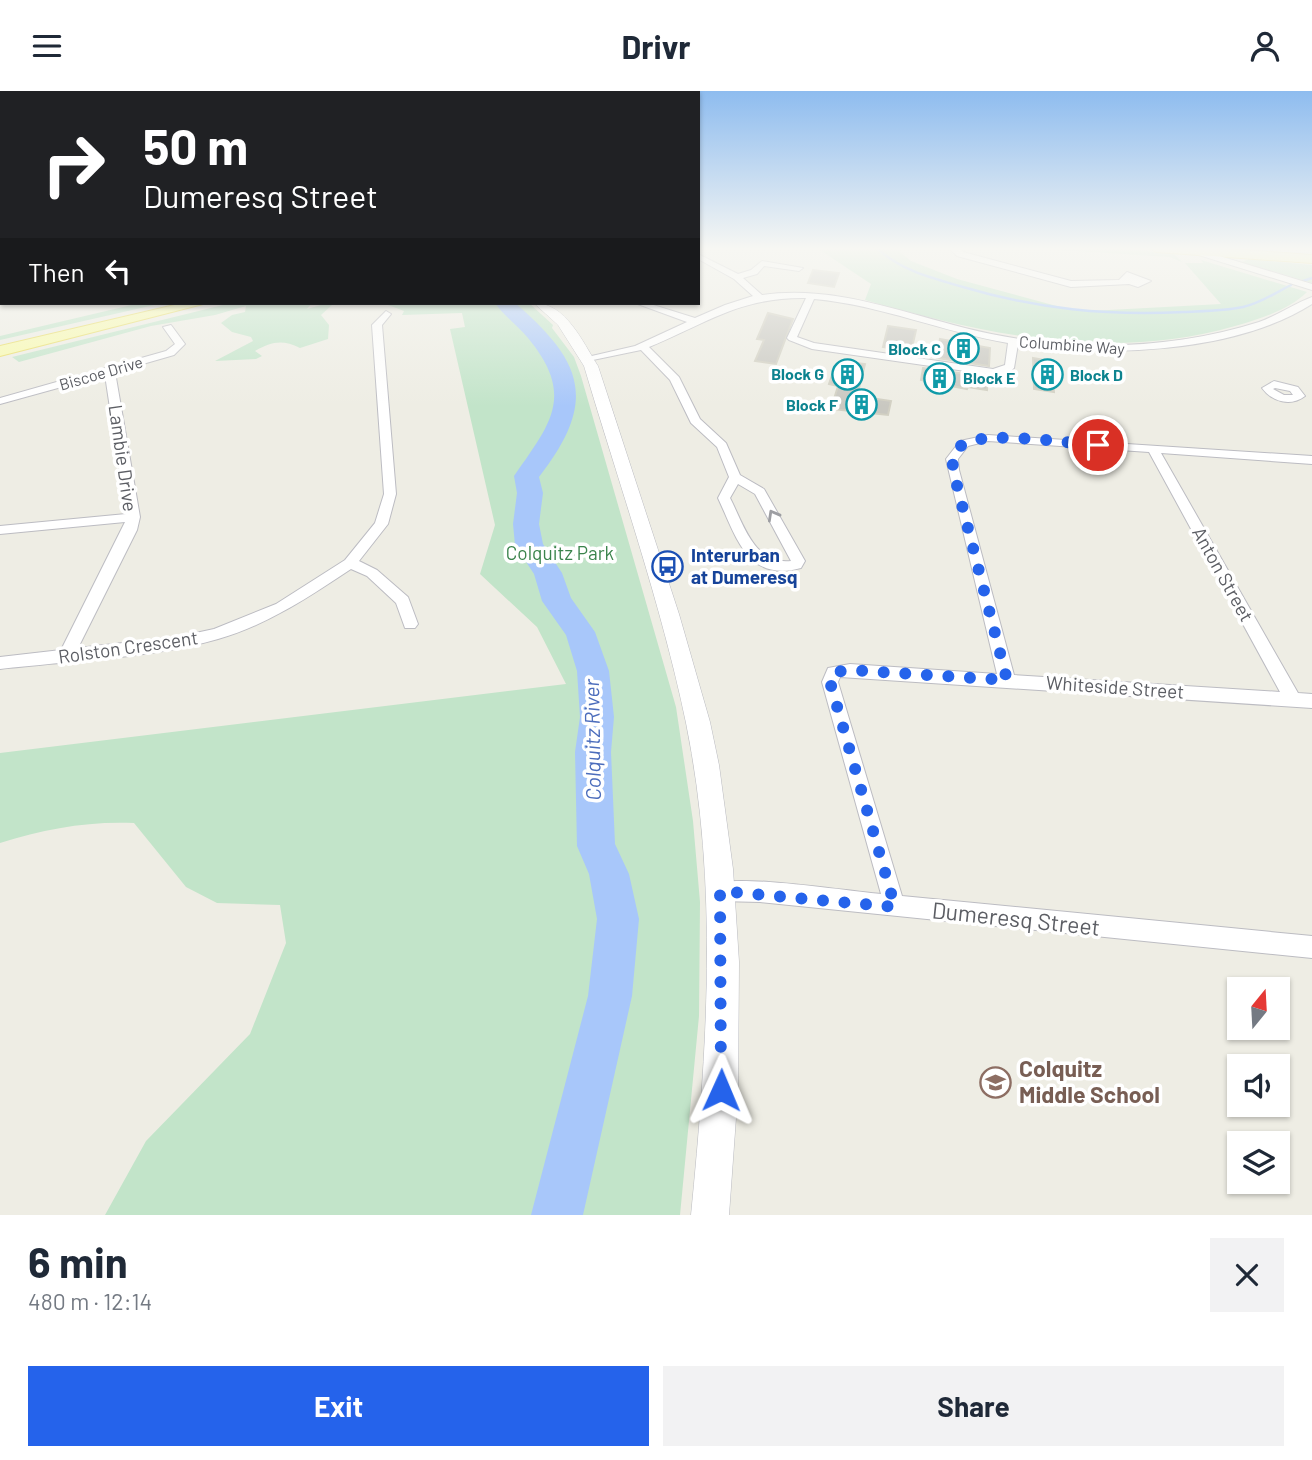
<!DOCTYPE html>
<html lang="en">
<head>
<meta charset="utf-8">
<style>
  body { margin:0; font-family:Barlow,sans-serif; background:#f2f2f3; color:#1f2937; height:100vh; display:flex; flex-direction:column; font-size:26px; white-space:nowrap }
  * { box-sizing:border-box; margin:0 }
  p { font-size:23px; color:#747a83 }
  .icon { flex:none; width:38px; height:38px; fill:none; stroke:currentColor; stroke-width:2; stroke-linecap:round; stroke-linejoin:round }
  .map { position:relative; height:1124px; overflow:hidden }
  .details { display:flex; flex-direction:column; background:#fff; flex:1 }
  .details>* { flex:none }
  .guide { position:absolute; left:0px; top:0px; width:700px; height:214px; box-shadow:0 2px 5px #0004; background:#202124; color:#fff; overflow:hidden }
  .needle { width:46px; rotate:18deg }
  .fabs { position:absolute; left:1227px; top:886px; display:grid; gap:14px }
  .fabs a { display:grid; place-items:center; width:63px; height:63px; border-radius:0px; background:#fff; box-shadow:0 2px 5px #0004; font-size:35px }
  .pin { position:absolute; display:grid; place-items:center; width:60px; height:60px; color:#fff; margin:-30px; border:4px solid #fff; border-radius:50%; box-shadow:0 2px 7px #0007 }
  .me { position:absolute; width:77px; margin:-38px; rotate:1deg; stroke-linejoin:round; filter:drop-shadow(0 0 5px #0008) }
  .turn { display:flex; align-items:center; gap:24px; height:147px; padding:0 28px; font-size:32px }
  .turn .icon { width:91px; height:91px; stroke-width:2.5 }
  .turn b { display:block; font-size:49px; line-height:60px }
  .then { display:flex; align-items:center; height:66px; padding:0 28px; background:#0003; gap:14px; font-size:26px }
  .round { display:grid; place-items:center; flex:none; width:74px; height:74px; border-radius:0px; background:#f2f2f3 }
  .head { display:flex; align-items:center; justify-content:space-between; height:119px; padding:0 28px }
  h1 { font-size:42px; font-weight:700; line-height:52px }
  .button { display:flex; gap:14px; margin-top:auto; padding:14px 28px }
  .button a { flex:1; height:80px; border-radius:0px; background:#2563eb; color:#fff; font-size:28px; font-weight:700; line-height:80px; text-align:center }
  .button a+a { background:#f2f2f3; color:#1f2937 }
  header { display:flex; justify-content:space-between; align-items:center; height:91px; padding:0 28px; background:#fff; font-size:32px; font-weight:700 }
  .map>svg:first-child { display:block }
  .green { fill:#c2e4c9 }
  .lines { fill:none; stroke-linecap:round; stroke-linejoin:round }
  .stream { stroke:#a8c7fa; stroke-width:2.5 }
  .river { fill:#a8c7fa; fill-rule:evenodd }
  .building { fill:#c9c8c1; stroke:#d2d0c3; stroke-width:2 }
  .minor-casing { stroke:#bcbcc2; stroke-width:2 }
  .tertiary-casing { stroke:#bcbcc2; stroke-width:2 }
  .secondary-casing { stroke:#babbc1; stroke-width:1 }
  .primary-casing { stroke:#e9dd62; stroke-width:2 }
  .minor { fill:#fff; fill-rule:evenodd }
  .tertiary { fill:#fff; fill-rule:evenodd }
  .secondary { fill:#fff; fill-rule:evenodd }
  .primary { fill:#f8faad; fill-rule:evenodd }
  .oneway { stroke:#9d9ea2 }
  .route { stroke:#2563eb; stroke-width:12; stroke-dasharray:0 21.6 }
  .labels { text-anchor:middle; stroke-width:7; stroke-linejoin:round; paint-order:stroke }
  .far-street-label { font-size:16px; fill:#5c5e64; stroke:#fff }
  .far-culture-label { font-size:16px; font-weight:bold; fill:#0d838f; stroke:#fff; text-anchor:end }
  .street-label { font-size:19px; fill:#5c5e64; stroke:#fff }
  .park-label { font-size:19px; fill:#3b844c; stroke:#fff }
  .transit-label { font-size:19px; font-weight:bold; fill:#164399; stroke:#fff; text-anchor:start }
  .water-label { font-size:21px; font-style:italic; fill:#4c6dbc; stroke:#fff }
  .near-street-label { font-size:23px; fill:#5c5e64; stroke:#fff }
  .near-education-label { font-size:23px; font-weight:bold; fill:#785e54; stroke:#fff; text-anchor:start }
</style>
</head>
<body>
<header><svg class="icon" aria-label="menu" viewBox="0 0 24 24"><path d="M4 6h16M4 12h16M4 18h16"/></svg>Drivr<svg class="icon" aria-label="person" viewBox="0 0 24 24"><circle cx="12" cy="8" r="4"/><path d="M4 21q1-7 8-7t8 7"/></svg></header>
<div class="map">
<svg width="1312" height="1124" viewBox="0 0 1312 1124">
  <rect width="100%" height="100%" fill="#eeede4"/>
  <g class="green">
    <path d="M817,157h78l16,13 46,18 107,29 26,3 131,-7 -36,-41h18l-2,-3 106,32c-18,18 -48,27 -72,34 -125,36 -248,9 -370,-26l6,-16z"/>
    <path d="M1028,157h90l56,6 8,8 -12,-5z"/>
    <path d="M1249,168l63,6v18l-70,-21z"/>
    <path d="M140,212h23l-163,37v-4z"/>
    <path d="M231,212h81l-5,6 21,-6 4,2 -11,10 8,10 -1,14 -28,9c-18,-9 -29,-6 -45,3l7,5 -6,3 -41,2 38,-20 -2,-4 -19,-5 -11,-9 11,-8 13,-3 1,-6 -31,9 -64,11 -132,36 -7,-5z"/>
    <path d="M383,212h146l24,22 -1,3 22,29 7,19 95,331 17,114 7,81 -1,114 -19,199h-575l41,-74 104,-107 36,-91 -6,-38 -63,-2 -31,-16 -52,-64c-47,-2 -89,6 -134,20v-90l566,-69 -29,-57 -57,-53 15,-49 -45,-196 15,-2 -3,-14 -60,2 2,-4z"/>
  </g>
  <g class="lines">
    <g class="stream">
      <path d="M877,157c24,23 55,30 86,39 74,22 144,29 221,25 20,-1 39,-1 59,-5 18,-4 32,-14 48,-22"/>
      <path d="M1303,190l9,-3"/>
    </g>
    <path class="river" d="M495,212h20c70,60 82,99 24,174l4,16 -4,31 4,20 19,29 9,25 24,34 14,39 5,46 -3,35 4,92 14,30 10,45 -7,77 -49,219h-52l57,-219 9,-77 -8,-45 -12,-28 -2,-94 5,-35 -3,-46 -11,-36 -24,-34 -8,-27 -19,-29 -2,-21 4,-31 -3,-17c36,-52 62,-80 14,-138 -10,-12 -24,-22 -33,-35z"/>
  </g>
  <g class="building">
    <path d="M813,179l26,3 -5,14 -26,-4z"/>
    <path d="M768,222l25,6 -17,45 -21,-3 9,-21 -7,-1z"/>
    <path d="M888,235l28,4 -5,22 -28,-5z"/>
    <path d="M940,248l50,9 -1,18 -52,-8z"/>
    <path d="M1033,267l18,3 3,31 -20,-3z"/>
    <path d="M841,270l24,3 -8,32 34,5 -3,14 -57,-6 7,-23 -9,-2 4,-12h5z"/>
    <path d="M923,277l65,9 -1,13 -19,-3 -1,2 -46,-9z"/>
  </g>
  <g class="lines">
    <defs>
      <g id="minor">
        <path d="M949,157h9l5,4 108,29 48,-1 8,-8 24,9 -13,6 -9,-3 -58,3 -114,-31z"/>
        <path d="M698,163l40,20 13,-4 11,-9 41,7 -4,3 -35,-5 -7,8 -14,4 19,17c70,-10 136,16 203,33 95,24 200,24 294,-6 19,-7 35,-18 53,-25v7c-77,49 -207,54 -294,40l-4,24 -6,5 -15,2 -181,-26 -23,-9 -2,-2 19,-40c-66,-1 -99,25 -157,49l30,30 21,42 26,24 14,32 24,14 41,72 -4,7c-54,15 -65,-32 -83,-70l11,-21 -12,-30 -26,-24 -21,-43 -29,-30 -53,11 -5,-3 52,-12 52,-24 -52,-19h12l48,15 30,-13 28,-9 -19,-17 -36,-20zM814,208c67,6 128,33 194,44l-3,22 -12,4 -179,-26 -17,-6zM738,393l17,10 36,67c-37,4 -47,-36 -61,-63z"/>
        <path d="M386,220l5,3 -9,11 14,169 -8,30 -29,37 18,9 31,27 10,27 -3,4h-10l-9,-25 -29,-27 -16,-7c-42,28 -84,56 -133,70 -66,19 -149,22 -218,30v-12l61,-7 64,-128 -125,12v-8l126,-12 -21,-139 -105,29v-6l166,-47 9,-7 -12,-17 8,-2 14,19 -11,11 -59,17 25,145 -3,13 -59,118 99,-11 37,-8 62,-25 69,-44 30,-37 9,-29 -12,-169z"/>
        <path d="M1274,290l24,6 7,9c-14,11 -33,6 -43,-8zM1275,297l15,3 3,4h-9l-11,-6z"/>
        <path d="M988,344l324,21v8l-151,-11 137,240 14,1v14l-472,-31 -2,5 64,214 410,40v22l-552,-56 -40,-1 -7,-3 -3,-7 3,-7c26,-10 134,7 168,10l-59,-212 6,-14 22,-4 147,10 -51,-215 14,-18zM988,350l161,11 131,240 -266,-17 -55,-205 -1,-11 10,-13z"/>
      </g>
      <path id="tertiary" d="M1176,157h17l119,36v6z"/>
      <path id="secondary" d="M534,212c32,0 48,38 64,63l81,248 31,108 9,43 14,104 6,93 -1,128 -9,125h-38c16,-163 28,-330 -5,-492 -25,-120 -67,-239 -102,-357l-26,-41z"/>
      <g id="primary">
        <path d="M1150,157h65l97,7v8l-156,-11z"/>
        <path d="M183,212h24l-207,53v-10z"/>
      </g>
    </defs>
    <use href="#minor" class="minor-casing"/>
    <use href="#tertiary" class="tertiary-casing"/>
    <use href="#secondary" class="secondary-casing"/>
    <use href="#primary" class="primary-casing"/>
    <use href="#minor" class="minor"/>
    <use href="#tertiary" class="tertiary"/>
    <use href="#secondary" class="secondary"/>
    <use href="#primary" class="primary"/>
  </g>
  <defs><path id="oneway-chevron" d="M-2-3.5L2.5 0L-2 3.5" fill="none" stroke-width="1.6" stroke-linecap="round" stroke-linejoin="round" transform="scale(1.75)"/></defs>
  <use class="oneway" href="#oneway-chevron" transform="translate(773 424) rotate(-119)"/>
  <linearGradient id="sky" x2="0" y2="1"><stop stop-color="#8ebcef"/><stop offset="0.5" stop-color="#f7f7f3"/><stop offset="1" stop-color="#f7f7f3" stop-opacity="0"/></linearGradient>
  <rect width="1312" height="315" fill="url(#sky)"/>
  <g class="lines">
    <path class="route" d="M721,999l-1,-199 175,16 -65,-225 4,-10 16,-2 157,10 -54,-210c-1,-12 1,-22 13,-27 25,-12 101,0 132,2"/>
  </g>
  <defs>
    <symbol id="building-ring" viewBox="-11 -11 22 22"><circle r="9.5" fill="#fff" stroke="#0f9aa8" stroke-width="1.5"/><path d="M-4-6H4V6H1V3H-1V6H-4ZM-2.5-4.3h1.7v1.8h-1.7ZM.8-4.3h1.7v1.8H.8ZM-2.5-1h1.7V.8h-1.7ZM.8-1h1.7V.8H.8Z" fill="#0f9aa8"/></symbol>
    <symbol id="bus-ring" viewBox="-11 -11 22 22"><circle r="9.5" fill="#fff" stroke="#1a4fb4" stroke-width="1.5"/><path d="M-5-6H5V4H4V6H2V4H-2V6H-4V4H-5ZM-3.5-4V0h7V-4ZM-3.5 1.2v1.5H-2V1.2ZM2 1.2v1.5H3.5V1.2Z" fill="#1a4fb4"/></symbol>
    <symbol id="school-ring" viewBox="-11 -11 22 22"><circle r="9.5" fill="#fff" stroke="#8d6e63" stroke-width="1.5"/><path d="M0-5L7-2L0 1L-7-2ZM-4 1L0 2.5L4 1V4Q0 6-4 4Z" fill="#8d6e63"/></symbol>
  </defs>
  <g fill-rule="evenodd">
    <use href="#building-ring" x="946" y="240" width="35" height="35"/>
    <use href="#building-ring" x="830" y="266" width="35" height="35"/>
    <use href="#building-ring" x="1030" y="266" width="35" height="35"/>
    <use href="#building-ring" x="922" y="270" width="35" height="35"/>
    <use href="#building-ring" x="844" y="296" width="35" height="35"/>
    <use href="#bus-ring" x="650" y="458" width="35" height="35"/>
    <use href="#school-ring" x="978" y="974" width="35" height="35"/>
  </g>
  <g class="labels">
    <g class="far-street-label">
      <text transform="translate(1072 254) rotate(4)" y="6">Columbine Way</text>
      <text transform="translate(101 282) rotate(-16)" y="6">Biscoe Drive</text>
    </g>
    <g class="far-culture-label">
      <text x="941" y="264">Block C</text>
      <text x="824" y="289">Block G</text>
      <text x="1070" y="290" text-anchor="start">Block D</text>
      <text x="963" y="293" text-anchor="start">Block E</text>
      <text x="838" y="320">Block F</text>
    </g>
    <g class="street-label">
      <text transform="translate(123 367) rotate(82)" y="7">Lambie Drive</text>
      <text transform="translate(1223 483) rotate(61)" y="7">Anton Street</text>
      <text transform="translate(128 556) rotate(-8)" y="7">Rolston Crescent</text>
      <text transform="translate(1115 596) rotate(4)" y="7">Whiteside Street</text>
    </g>
    <g class="park-label">
      <text x="560" y="469">Colquitz Park</text>
    </g>
    <g class="transit-label">
      <text x="691" y="471">Interurban<tspan x="691" dy="22">at Dumeresq</tspan></text>
    </g>
    <g class="water-label">
      <text transform="translate(593 649) rotate(-91)" y="7">Colquitz River</text>
    </g>
    <g class="near-street-label">
      <text transform="translate(1016 828) rotate(6)" y="8">Dumeresq Street</text>
    </g>
    <g class="near-education-label">
      <text x="1019" y="986">Colquitz<tspan x="1019" dy="26">Middle School</tspan></text>
    </g>
  </g>
</svg>
<div class="fabs">
<a><svg class="needle" viewBox="-14 -14 28 28"><path d="M0-13l5 13h-10z" fill="#e53935"/><path d="M0 13l5-13h-10z" fill="#747a83"/></svg></a>
<a><svg class="icon" aria-label="sound" viewBox="0 0 24 24"><path d="M4 9h4l5-4v14l-5-4H4zM17 9q2 3 0 6"/></svg></a>
<a><svg class="icon" aria-label="layers" viewBox="0 0 24 24"><path d="M12 4l9 5-9 5-9-5zM3 14l9 5 9-5"/></svg></a>
</div>
<div class="pin" style="left:1098px;top:354px;background:#d93025"><svg class="icon" aria-label="arrive" viewBox="0 0 24 24"><path d="M6 21V4h12l-3 4 3 4H6"/></svg></div>
<svg class="me" style="left:721px;top:999px" viewBox="-20 -20 40 40"><path d="M0-17L14 15 0 8-14 15z" fill="#2563eb" stroke="#fff" stroke-width="4"/></svg>
<div class="guide">
<div class="turn"><svg class="icon" aria-label="right" viewBox="0 0 24 24"><path d="M7 20v-9h11M14 6l5 5-5 5"/></svg><div><b>50 m</b>Dumeresq Street</div></div>
<div class="then">Then<svg class="icon" aria-label="left" viewBox="0 0 24 24"><path d="M17 20v-9H6M10 6l-5 5 5 5"/></svg></div>
</div>
</div>
<section class="details">
<div class="head"><div><h1>6 min</h1><p>480 m · 12:14</p></div><a class="round"><svg class="icon" aria-label="close" viewBox="0 0 24 24"><path d="M6 6l12 12M18 6L6 18"/></svg></a></div>
<div class="button"><a>Exit</a><a>Share</a></div>
</section>
</body>
</html>
